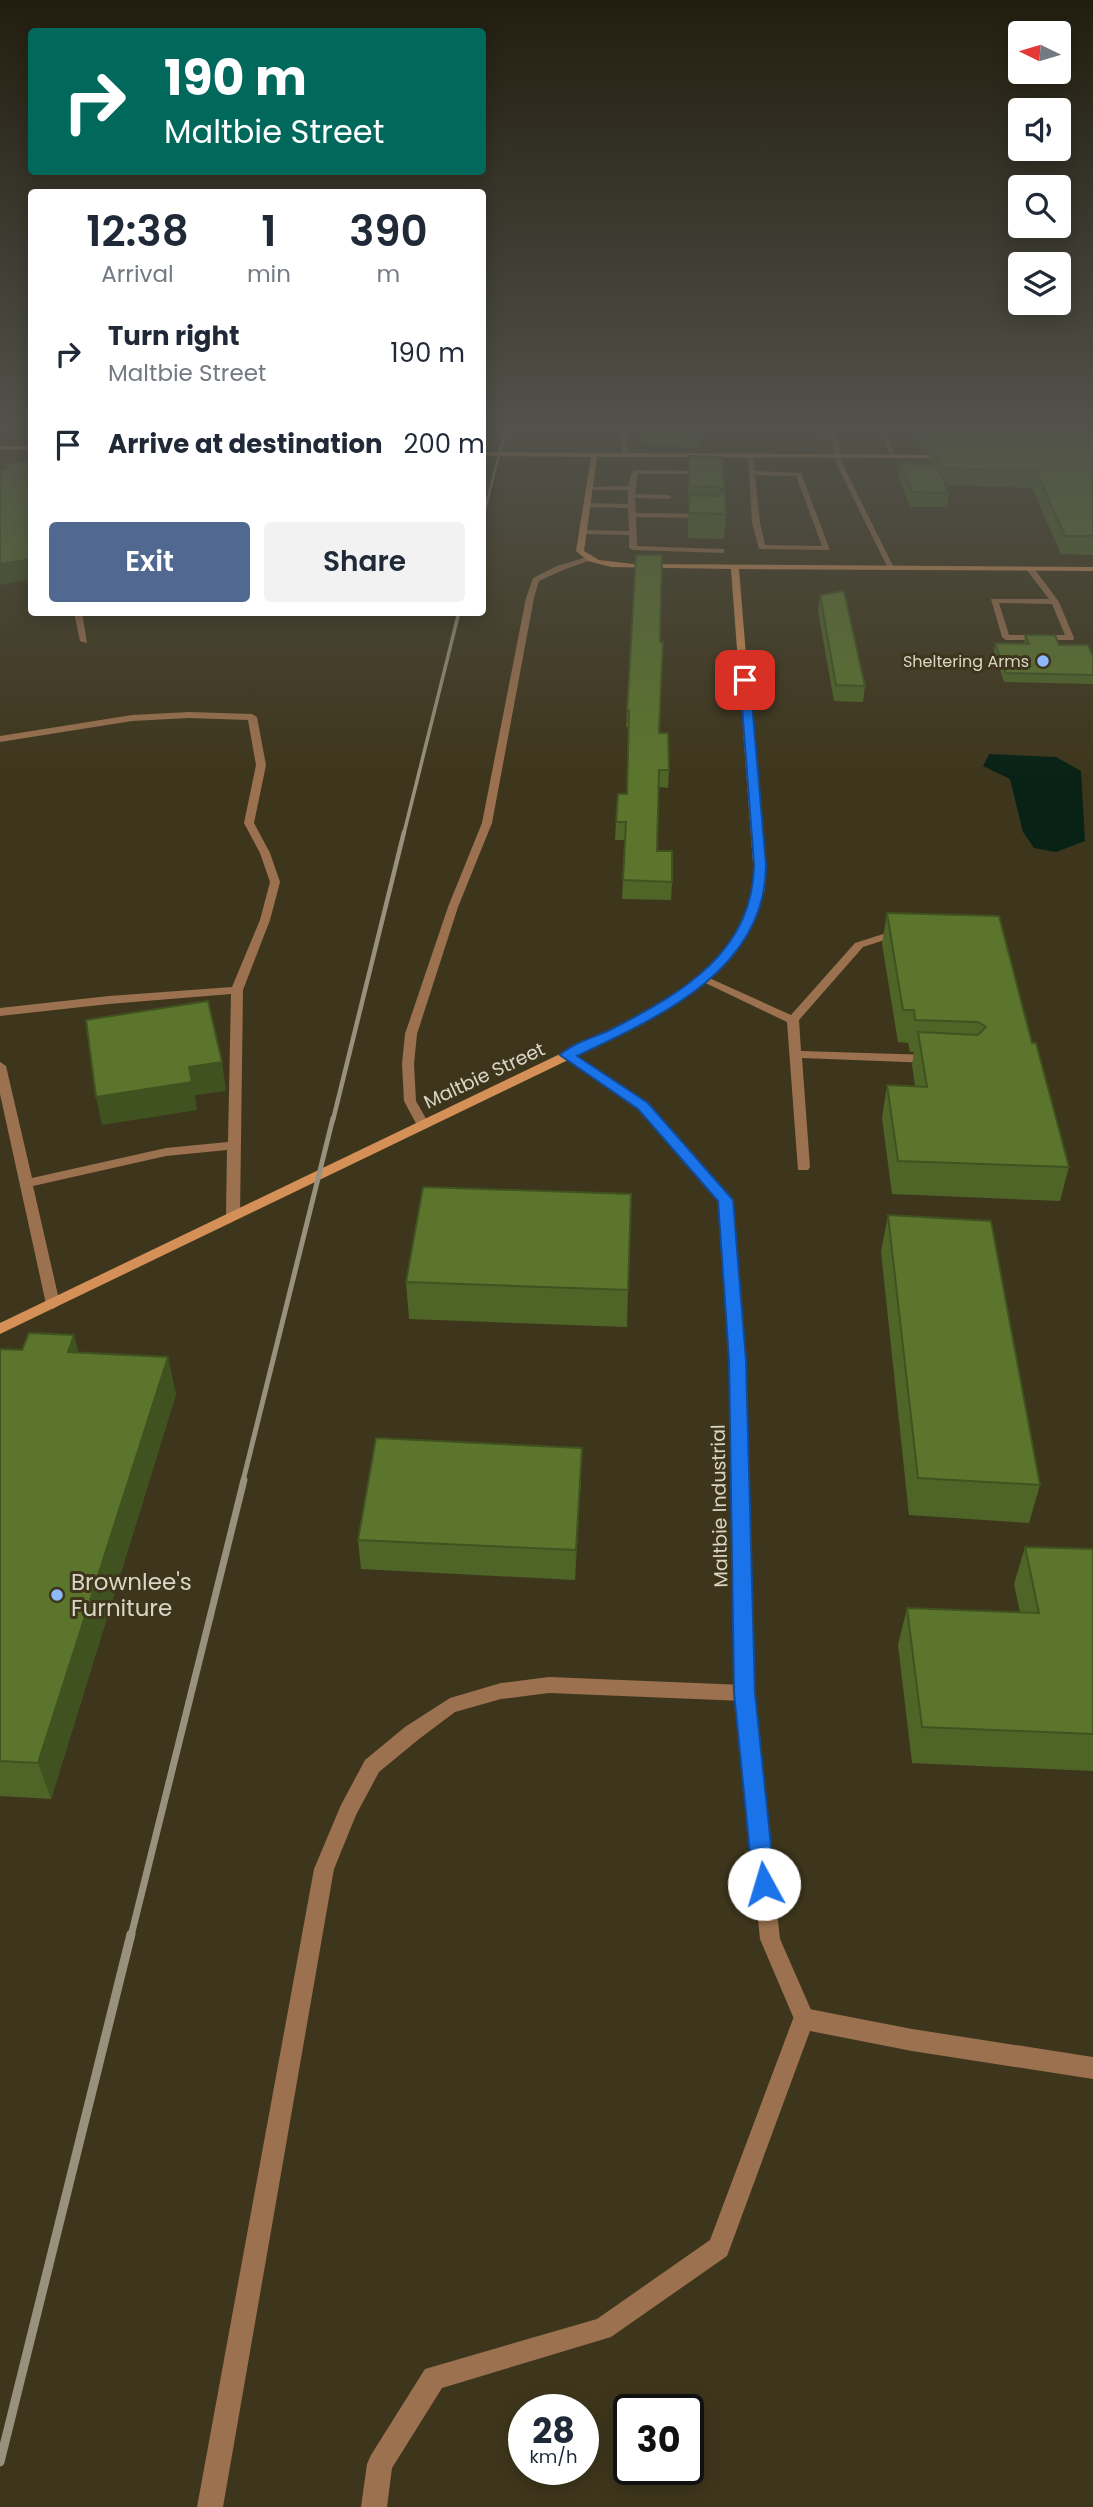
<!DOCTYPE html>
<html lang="en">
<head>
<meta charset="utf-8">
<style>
  body { margin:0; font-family:Poppins,sans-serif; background:#f2f2f3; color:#1f2937; height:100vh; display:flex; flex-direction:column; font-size:26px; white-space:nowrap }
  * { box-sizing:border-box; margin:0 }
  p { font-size:23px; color:#747a83 }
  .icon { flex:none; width:38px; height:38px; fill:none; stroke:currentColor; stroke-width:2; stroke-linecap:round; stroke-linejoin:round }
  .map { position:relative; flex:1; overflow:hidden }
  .side { position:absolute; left:28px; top:189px; width:458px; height:427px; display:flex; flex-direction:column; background:#fff; border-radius:7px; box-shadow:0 4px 18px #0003 }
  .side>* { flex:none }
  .guide { position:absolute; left:28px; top:28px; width:458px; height:147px; border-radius:7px; box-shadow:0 4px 18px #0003; background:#00695c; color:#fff; overflow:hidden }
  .needle { width:46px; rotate:275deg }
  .controls { position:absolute; left:1008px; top:21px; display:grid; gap:14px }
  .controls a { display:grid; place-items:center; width:63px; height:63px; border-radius:7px; background:#fff; box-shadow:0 4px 18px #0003; font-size:35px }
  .speed { position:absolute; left:508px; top:2394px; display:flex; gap:14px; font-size:35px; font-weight:700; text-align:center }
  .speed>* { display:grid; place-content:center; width:91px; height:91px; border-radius:50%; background:#fff; box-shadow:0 4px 18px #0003; line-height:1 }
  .speed small { font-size:18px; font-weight:400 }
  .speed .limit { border:4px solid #111; border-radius:10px; background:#fff; color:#111 }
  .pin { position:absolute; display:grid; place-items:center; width:60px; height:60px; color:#fff; margin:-30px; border-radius:14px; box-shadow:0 4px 10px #0006 }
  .me { position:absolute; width:77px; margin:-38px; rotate:354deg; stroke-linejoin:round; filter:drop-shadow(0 0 5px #0008) }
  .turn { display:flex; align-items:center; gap:24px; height:147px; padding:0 21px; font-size:32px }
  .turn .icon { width:91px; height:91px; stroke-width:2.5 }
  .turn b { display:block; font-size:49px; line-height:60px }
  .eta { display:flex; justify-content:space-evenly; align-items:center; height:119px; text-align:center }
  .eta b { font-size:42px; font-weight:600; line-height:49px }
  .button { display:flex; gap:14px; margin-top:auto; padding:14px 21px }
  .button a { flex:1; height:80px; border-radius:7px; background:#516990; color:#fff; font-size:28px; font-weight:600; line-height:80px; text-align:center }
  .button a+a { background:#f2f2f3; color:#1f2937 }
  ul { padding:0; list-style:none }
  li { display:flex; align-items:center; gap:21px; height:91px; padding:0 21px }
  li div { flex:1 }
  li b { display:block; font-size:26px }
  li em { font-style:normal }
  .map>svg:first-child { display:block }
  .water { fill:#082216 }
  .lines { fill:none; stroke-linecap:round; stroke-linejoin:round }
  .lane { fill:#9c714f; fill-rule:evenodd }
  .street { fill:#9c714f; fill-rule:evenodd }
  .secondary { fill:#d59058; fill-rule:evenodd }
  .rail-far5 { stroke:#97917d; stroke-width:2.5 }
  .rail-far4 { stroke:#97917d; stroke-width:3.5 }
  .rail-far3 { stroke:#97917d; stroke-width:4.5 }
  .rail-far2 { stroke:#97917d; stroke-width:5 }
  .rail-far1 { stroke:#97917d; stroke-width:7 }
  .rail { stroke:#97917d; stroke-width:9 }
  .wall { fill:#4e6527 }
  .shaded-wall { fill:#405220 }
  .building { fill:#5b752d; stroke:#405220; stroke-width:2 }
  .route { fill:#1a73e8; stroke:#114b97; stroke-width:2 }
  .poi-dot { fill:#8fb8fd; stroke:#3e361c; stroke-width:2.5 }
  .labels { text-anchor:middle; stroke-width:6; stroke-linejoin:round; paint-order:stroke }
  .far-poi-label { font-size:16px; fill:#dad6c6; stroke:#3e361c; text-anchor:end }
  .street-label { font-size:19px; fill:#dad6c6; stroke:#3e361c }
  .near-poi-label { font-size:23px; fill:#dad6c6; stroke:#3e361c; text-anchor:start }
</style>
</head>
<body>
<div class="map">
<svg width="1093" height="2507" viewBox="0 0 1093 2507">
  <rect width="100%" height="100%" fill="#3e361c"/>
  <path class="water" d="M989,754l67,3 25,14 4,70 -29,11 -22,-4 -11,-16 -13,-53 -27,-13z"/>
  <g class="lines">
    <g class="lane">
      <path d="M620,424h6l2,32 -3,2 -3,-2z"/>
      <path d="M726,424h28l-26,3z"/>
      <path d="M877,424h6l13,34 -5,-1z"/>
      <path d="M748,455l5,1 2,15 46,2 29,77 -71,-1 -7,-26zM755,475l41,1 26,70 -57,-1 -5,-22z"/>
      <path d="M699,467l5,1 -1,6h-65l-3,20 33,1 4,2 -4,2 -33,-1 1,15 71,1 4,2 -4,2 -71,-1 1,29 84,3h3v4l-91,-3 -4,-2v-13l-46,-1 -4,-2 4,-2 46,1 -1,-23 -41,-1 -4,-2 4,-2 41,1v-14h-39l-2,-3 41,-1 4,-14 3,-2 63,1z"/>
      <path d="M587,557l7,2 -31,11 -24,11 -5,17 -42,225 -34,84 -41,127 -3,30 2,37 13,23 -1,3h-10l-14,-26 -2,-37 3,-30 43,-127 34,-84 44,-225 7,-20 24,-12z"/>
      <path d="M1027,567h6l26,35 15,36 -1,2h-67l-4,-3 -11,-38h58l-23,-30zM999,603l53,1 13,31h-56z"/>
      <path d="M74,612h8l5,31 -7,-2z"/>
      <path d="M189,712l63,2 5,3 9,48 -12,58 16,30 10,29 -10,38 -27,70 -3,225 -7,4 -7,-4 1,-65 -61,6 -133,30 27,118 -7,5 -7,-5 -46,-210v-32l6,4 26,112 134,-30 62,-6 3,-148 -122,10 -109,12v-8l109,-12 123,-9 28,-67 10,-38 -10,-29 -16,-30 12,-58 -8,-45 -59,-2 -57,3 -132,21v-6l132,-21z"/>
      <path d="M899,929l6,3 -2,2 -40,13 -64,73 2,31 130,4 6,4 -6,4 -129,-5 8,109 -2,3h-10l-11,-148 -90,-43 6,-3 4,1 84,38 64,-72z"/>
      <path d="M549,1677l195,8 6,3 3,5 -3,5 -6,3 -195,-8 -48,6 -46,13 -36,27 -40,33 -23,43 -22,54 -111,638h-26l117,-638 27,-64 24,-45 40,-33 45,-29 51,-15z"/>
      <path d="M804,2008l108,21 181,28v22l-181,-28 -102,-20 -83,225 -116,81 -169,51 -50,80 -5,39h-26l6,-43 4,-9 54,-86 172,-50 113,-79 83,-221 4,-7z"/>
    </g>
    <g class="street">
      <path d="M802,424h7l22,11 -2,-11h6l7,39 53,107 -7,-2 -52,-105 -4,-23z"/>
      <path d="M567,1051l80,52 85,97 12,160 9,333 27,246 35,80 -4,7 -7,4 -7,-4 -37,-87 -25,-246 -5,-333 -12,-159 -79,-92 -76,-51 -2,-3 2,-3z"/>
    </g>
    <g class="secondary">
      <rect x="0" y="446" width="32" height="4"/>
      <path d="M483,452l465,3 2,3 -353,-1 -13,94 15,9 34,4 460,3v4l-354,-2 26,320c-25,82 -72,106 -143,145l-622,300v-11l614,-295c69,-37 115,-59 141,-139l-24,-320 -120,-2 -23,-6 -12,-10 15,-94 -108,-1z"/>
    </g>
    <path class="rail-far5" d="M483,517l24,-93"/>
    <path class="rail-far4" d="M404,833l55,-221"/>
    <path class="rail-far3" d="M333,1120l71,-288"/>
    <path class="rail-far2" d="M243,1481l90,-363"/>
    <path class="rail-far1" d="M131,1936l113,-456"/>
    <path class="rail" d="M0,2462l131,-528"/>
  </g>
  <g class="wall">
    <path d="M628,424h82l-9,1 -1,22 -52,-1z"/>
    <path d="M911,424h182v131l-32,-1 -29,-66 -86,-3 3,8 -2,14h-37l-11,-29 2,-14h29l-1,-2 1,-10h-5z"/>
    <path d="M689,456l33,1 4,57 -2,25 -36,-1v-58z"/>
    <path d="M636,555l23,178 10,37 -1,18 -9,-1 -2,64 15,31 -1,18 -49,-1 3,-59h-10l1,-18 11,-28 1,-67h-2l1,-17z"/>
    <path d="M820,595l45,91 -2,16 -29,-1 -16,-90z"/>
    <path d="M1025,635l68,21v28l-89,-2 -10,-31 1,-8 29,1z"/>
    <path d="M887,913l145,130 37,124 -9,34 -168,-7 -10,-76 5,-33 28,1 -3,-21 2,-13h-4l-2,-9 -10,-1 -16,-98z"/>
    <path d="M888,1215l152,270 -11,38 -120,-8 -28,-263z"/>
    <path d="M406,1282l222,8 -1,37 -218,-8z"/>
    <path d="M0,1349l79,3 97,42 -125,405 -51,-3z"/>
    <path d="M581,1477l-6,103 -214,-11 -3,-29z"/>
    <path d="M1025,1547l68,2v222l-181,-8 -14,-118 9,-37 113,4 -6,-28z"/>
  </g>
  <g class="shaded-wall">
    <path d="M32,559v20l-32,6v-21z"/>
    <path d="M222,1062l4,29 -31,4 2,15 -95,15 -6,-28 93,-30z"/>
    <path d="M74,1335l10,38 -16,-21z"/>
    <path d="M168,1357l8,37 -125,405 -13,-36z"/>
    <path d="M582,1448l-1,29 -6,103 1,-30z"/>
  </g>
  <g class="building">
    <path d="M644,424h56l1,6 -52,-1z"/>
    <path d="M921,424h172v13l-166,-1z"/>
    <path d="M931,445l162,1v90h-28l-29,-65 -93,-3z"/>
    <path d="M689,456l33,1 4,57 -37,-1v-18l29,1 6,-6 -6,-3 -29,-1z"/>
    <path d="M32,461v98l-32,5v-94l9,-1 -3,-5z"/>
    <path d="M901,464h35l13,29 -37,-1z"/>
    <path d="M636,555h26l-2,87h3l-4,91h9l1,37h-10l-2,81h15v31l-49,-2 3,-58h-10l2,-28h9l2,-84h-2z"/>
    <path d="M844,591l21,95 -29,-1 -16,-90z"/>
    <path d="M1025,635h30l4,10h29l5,11v19l-87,-2 -11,-30 34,1z"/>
    <path d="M887,913l112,3 33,127h4l33,124 -171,-6 -11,-76 40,2 -9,-55 60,3 8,-8 -8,-5 -63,-2 -1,-10h-11z"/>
    <path d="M208,1001l14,61 -33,5 3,15 -96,15 -10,-77z"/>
    <path d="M423,1187l208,7 -3,96 -222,-8z"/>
    <path d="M888,1215l103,6 49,264 -122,-7z"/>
    <path d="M29,1333l45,2 -6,17 100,5 -130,406 -38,-2v-412l22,1z"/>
    <path d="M376,1438l206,10 -6,102 -218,-10z"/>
    <path d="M1025,1547l68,2v185l-171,-7 -15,-119 132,5z"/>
  </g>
  <linearGradient id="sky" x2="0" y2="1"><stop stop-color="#221e0f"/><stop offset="0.55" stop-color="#52524b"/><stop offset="1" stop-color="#52524b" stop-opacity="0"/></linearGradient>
  <rect width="1093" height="775" fill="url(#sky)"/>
  <path class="route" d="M745,677l5,3 16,185c0,105 -107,152 -189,191l71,47 85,97 13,160 9,333 20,191 -3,7 -8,4 -8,-4 -3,-7 -19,-191 -5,-333 -11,-159 -80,-92 -78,-54c12,-12 36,-18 52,-26 70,-36 141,-77 142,-164l-14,-185z"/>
  <g class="poi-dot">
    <circle cx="1043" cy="661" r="7"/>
    <circle cx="57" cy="1595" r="7"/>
  </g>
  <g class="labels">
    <g class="far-poi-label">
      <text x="1029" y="667">Sheltering Arms</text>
    </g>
    <g class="street-label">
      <text transform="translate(484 1075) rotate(-25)" y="7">Maltbie Street</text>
      <text transform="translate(719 1506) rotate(-91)" y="7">Maltbie Industrial</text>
    </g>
    <g class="near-poi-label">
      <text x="71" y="1590">Brownlee's<tspan x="71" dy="26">Furniture</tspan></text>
    </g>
  </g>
</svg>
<div class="controls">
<a><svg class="needle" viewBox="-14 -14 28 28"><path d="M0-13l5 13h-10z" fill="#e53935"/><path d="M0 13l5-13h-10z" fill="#747a83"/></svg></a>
<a><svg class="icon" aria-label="sound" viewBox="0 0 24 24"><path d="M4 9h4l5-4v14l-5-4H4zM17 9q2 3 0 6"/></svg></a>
<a><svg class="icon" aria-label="search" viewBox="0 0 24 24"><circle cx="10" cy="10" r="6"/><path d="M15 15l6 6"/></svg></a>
<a><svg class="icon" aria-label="layers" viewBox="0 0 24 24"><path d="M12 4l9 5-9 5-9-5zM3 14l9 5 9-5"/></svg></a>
</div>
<div class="speed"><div>28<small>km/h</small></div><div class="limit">30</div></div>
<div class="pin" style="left:745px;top:680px;background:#d93025"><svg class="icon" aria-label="arrive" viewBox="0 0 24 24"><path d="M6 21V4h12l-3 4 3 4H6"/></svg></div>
<svg class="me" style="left:764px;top:1884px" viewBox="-20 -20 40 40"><circle r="19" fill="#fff"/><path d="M0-13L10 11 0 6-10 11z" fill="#1a73e8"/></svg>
<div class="guide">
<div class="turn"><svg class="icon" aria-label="right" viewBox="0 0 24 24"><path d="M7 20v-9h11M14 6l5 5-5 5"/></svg><div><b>190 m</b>Maltbie Street</div></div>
</div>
<section class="side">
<div class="eta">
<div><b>12:38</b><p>Arrival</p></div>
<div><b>1</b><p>min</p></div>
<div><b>390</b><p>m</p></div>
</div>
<ul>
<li><svg class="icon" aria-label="right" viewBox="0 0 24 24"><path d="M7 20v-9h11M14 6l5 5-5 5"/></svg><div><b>Turn right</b><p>Maltbie Street</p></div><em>190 m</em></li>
<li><svg class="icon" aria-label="arrive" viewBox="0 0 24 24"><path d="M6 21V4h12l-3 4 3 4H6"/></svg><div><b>Arrive at destination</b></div><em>200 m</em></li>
</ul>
<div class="button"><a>Exit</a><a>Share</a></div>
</section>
</div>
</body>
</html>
